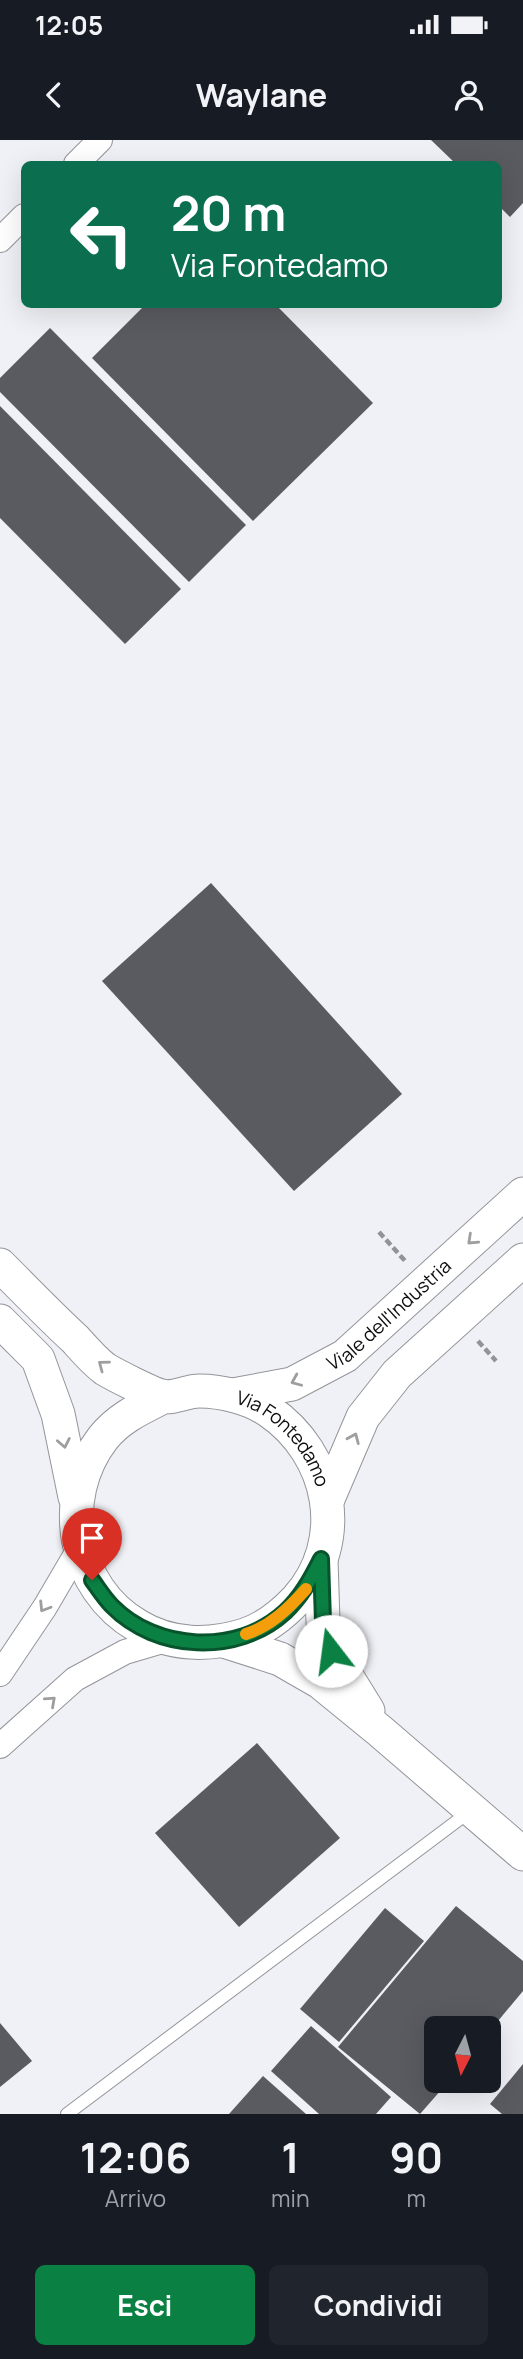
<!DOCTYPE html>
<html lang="it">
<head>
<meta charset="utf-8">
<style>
  body { margin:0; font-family:Manrope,sans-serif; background:#20242c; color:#f1f3f6; height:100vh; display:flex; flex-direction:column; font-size:26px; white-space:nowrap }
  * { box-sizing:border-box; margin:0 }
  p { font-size:23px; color:#9ea1a6 }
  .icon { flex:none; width:38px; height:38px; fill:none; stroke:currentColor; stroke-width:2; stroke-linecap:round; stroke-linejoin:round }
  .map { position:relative; height:1974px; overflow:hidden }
  .details { display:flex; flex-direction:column; background:#171b24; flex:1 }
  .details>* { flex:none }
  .hud { position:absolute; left:21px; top:21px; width:481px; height:147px; border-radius:10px; box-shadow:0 7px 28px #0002; background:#0b6e4f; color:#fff; overflow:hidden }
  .needle { width:46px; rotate:186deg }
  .controls { position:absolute; left:424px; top:1876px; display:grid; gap:14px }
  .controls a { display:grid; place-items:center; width:77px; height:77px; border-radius:10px; background:#171b24; box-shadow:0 7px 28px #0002; font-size:35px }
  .pin { position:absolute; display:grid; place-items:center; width:60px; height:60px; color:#fff; margin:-72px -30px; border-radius:50% 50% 50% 0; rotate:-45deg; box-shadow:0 0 7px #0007 }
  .pin .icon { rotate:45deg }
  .me { position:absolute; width:77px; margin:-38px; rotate:345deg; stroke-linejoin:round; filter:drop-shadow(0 0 5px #0008) }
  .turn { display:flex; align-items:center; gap:24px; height:147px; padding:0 35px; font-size:32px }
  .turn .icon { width:91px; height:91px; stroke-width:2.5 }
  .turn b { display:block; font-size:49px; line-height:60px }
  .eta { display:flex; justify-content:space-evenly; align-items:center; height:119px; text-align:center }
  .eta b { font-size:42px; font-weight:700; line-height:49px }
  .button { display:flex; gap:14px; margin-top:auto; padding:14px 35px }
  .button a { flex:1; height:80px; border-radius:10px; background:#0b8043; color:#fff; font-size:28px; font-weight:700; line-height:80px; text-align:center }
  .button a+a { background:#20242c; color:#f1f3f6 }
  .status { display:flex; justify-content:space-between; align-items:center; height:49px; padding:0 35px; background:#171b24; direction:ltr }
  .status svg { height:19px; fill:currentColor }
  header { display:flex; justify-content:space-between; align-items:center; height:91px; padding:0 35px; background:#171b24; font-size:32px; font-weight:700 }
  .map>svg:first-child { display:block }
  .building { fill:#5a5b60 }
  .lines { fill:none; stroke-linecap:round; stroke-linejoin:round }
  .service-casing { stroke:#94959a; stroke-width:14 }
  .minor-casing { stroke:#94959a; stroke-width:26 }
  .secondary-casing { stroke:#94959a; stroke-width:35 }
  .path { stroke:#939397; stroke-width:4.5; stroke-dasharray:7 3.5; stroke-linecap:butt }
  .service { stroke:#fff; stroke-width:12 }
  .minor { stroke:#fff; stroke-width:24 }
  .secondary { stroke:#fff; stroke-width:33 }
  .oneway { stroke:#9e9e9f }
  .route-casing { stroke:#07532c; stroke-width:18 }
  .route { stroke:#0b8043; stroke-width:12 }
  .slow { stroke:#f59e0b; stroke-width:12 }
  .labels { text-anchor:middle; stroke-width:7; stroke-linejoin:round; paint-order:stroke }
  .street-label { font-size:19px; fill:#0d0d0f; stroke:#fff }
</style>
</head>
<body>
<div class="status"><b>12:05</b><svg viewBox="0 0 49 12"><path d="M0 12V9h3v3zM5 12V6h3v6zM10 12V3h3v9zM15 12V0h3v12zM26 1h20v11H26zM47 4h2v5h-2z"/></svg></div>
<header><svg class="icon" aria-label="back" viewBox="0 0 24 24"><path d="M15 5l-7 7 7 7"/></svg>Waylane<svg class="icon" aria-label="person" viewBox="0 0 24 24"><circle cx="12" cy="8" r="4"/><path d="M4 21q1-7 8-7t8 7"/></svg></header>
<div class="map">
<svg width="523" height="1974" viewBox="0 0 523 1974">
  <rect width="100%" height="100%" fill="#f0f1f6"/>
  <g class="building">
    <path d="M431,0h92v63l-13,14 -11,-11v-42h-43z"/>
    <path d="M146,164h129l98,99 -120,118 -161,-163z"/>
    <path d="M50,188l196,197 -57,57 -189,-190v-14z"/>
    <path d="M0,266l181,183 -56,55 -125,-126z"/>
    <path d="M211,743l191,211 -108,97 -192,-210z"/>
    <path d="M257,1603l83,95 -101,89 -84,-94z"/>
    <path d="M456,1766l67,55v30l-35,42v-5h-52v53h13l-29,33 -82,-67z"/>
    <path d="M385,1768l39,33 -85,101 -39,-33z"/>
    <path d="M0,1883l32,38 -32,26z"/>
    <path d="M311,1886l80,71 -15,17h-57l-48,-43z"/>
    <path d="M523,1924v50h-21l-12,-10z"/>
    <path d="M263,1936l43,38h-77z"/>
  </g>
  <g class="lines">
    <defs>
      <path id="service" d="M67,1974l402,-302"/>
      <g id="minor">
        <path d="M76,24l24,-24"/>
        <path d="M0,100l24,-24"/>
        <path d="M0,1534l45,-67 34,-58"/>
        <path d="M0,1606l75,-67 50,-27 44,-13"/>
      </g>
      <g id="secondary">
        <path id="s1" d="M0,1125c25,25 49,50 75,74 9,10 19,22 30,30 10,6 47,25 57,27 11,3 25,-5 37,-5 23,0 51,7 70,20 63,43 80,130 28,188 -15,16 -31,29 -52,36 -35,11 -74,11 -107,-9 -66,-38 -81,-128 -35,-188 16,-20 38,-30 60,-41"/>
        <path d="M0,1181l38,38 20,55 17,83"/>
        <path id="s2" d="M233,1255l59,-11 53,-28 178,-162"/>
        <path d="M327,1361l36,-84 34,-43 126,-114"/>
        <path d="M321,1419l2,63 8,29 37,60"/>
        <path d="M224,1501l56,18 40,23 60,49 143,123"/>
      </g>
    </defs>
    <use href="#service" class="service-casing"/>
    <use href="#minor" class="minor-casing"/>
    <use href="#secondary" class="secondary-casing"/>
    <g class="path">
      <path d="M379,1092l27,30"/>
      <path d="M478,1201l18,20"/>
    </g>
    <use href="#service" class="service"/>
    <use href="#minor" class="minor"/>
    <use href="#secondary" class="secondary"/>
  </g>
  <defs><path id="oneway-chevron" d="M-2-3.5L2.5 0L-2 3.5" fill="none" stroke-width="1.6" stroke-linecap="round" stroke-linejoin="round" transform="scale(1.75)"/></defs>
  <g class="oneway">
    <use href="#oneway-chevron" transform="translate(472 1100) rotate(137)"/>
    <use href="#oneway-chevron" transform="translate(103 1225) rotate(-143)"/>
    <use href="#oneway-chevron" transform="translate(296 1241) rotate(157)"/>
    <use href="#oneway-chevron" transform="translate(354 1298) rotate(-67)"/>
    <use href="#oneway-chevron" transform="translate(64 1303) rotate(79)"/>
    <use href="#oneway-chevron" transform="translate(44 1467) rotate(122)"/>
    <use href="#oneway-chevron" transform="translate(51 1561) rotate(-42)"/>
  </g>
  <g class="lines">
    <defs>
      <path id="route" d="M92,1440c6,8 12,18 20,26 44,45 125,50 173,6 16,-15 26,-33 36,-53l2,63 8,29"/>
    </defs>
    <use href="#route" class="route-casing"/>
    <use href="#route" class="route"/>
    <path class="slow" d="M246,1494c25,-8 43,-26 60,-45"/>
  </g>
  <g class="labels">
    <g class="street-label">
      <text dy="7" stroke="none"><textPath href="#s2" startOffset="180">Viale dell'Industria</textPath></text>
      <text dy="7" stroke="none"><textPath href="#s1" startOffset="352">Via Fontedamo</textPath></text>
    </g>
  </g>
</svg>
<div class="controls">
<a><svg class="needle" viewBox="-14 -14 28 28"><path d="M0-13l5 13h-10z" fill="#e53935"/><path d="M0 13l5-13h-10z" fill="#9ea1a6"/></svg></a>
</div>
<div class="pin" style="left:92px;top:1440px;background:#d93025"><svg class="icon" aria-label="arrive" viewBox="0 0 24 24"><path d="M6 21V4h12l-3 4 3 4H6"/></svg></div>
<svg class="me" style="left:331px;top:1511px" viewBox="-20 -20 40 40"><circle r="19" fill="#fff"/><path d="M0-13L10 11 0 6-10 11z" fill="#0b8043"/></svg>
<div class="hud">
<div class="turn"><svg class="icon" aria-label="left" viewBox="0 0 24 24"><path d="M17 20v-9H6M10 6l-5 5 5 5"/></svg><div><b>20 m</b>Via Fontedamo</div></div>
</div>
</div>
<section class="details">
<div class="eta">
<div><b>12:06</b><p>Arrivo</p></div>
<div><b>1</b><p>min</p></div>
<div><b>90</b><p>m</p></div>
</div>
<div class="button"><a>Esci</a><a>Condividi</a></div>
</section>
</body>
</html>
